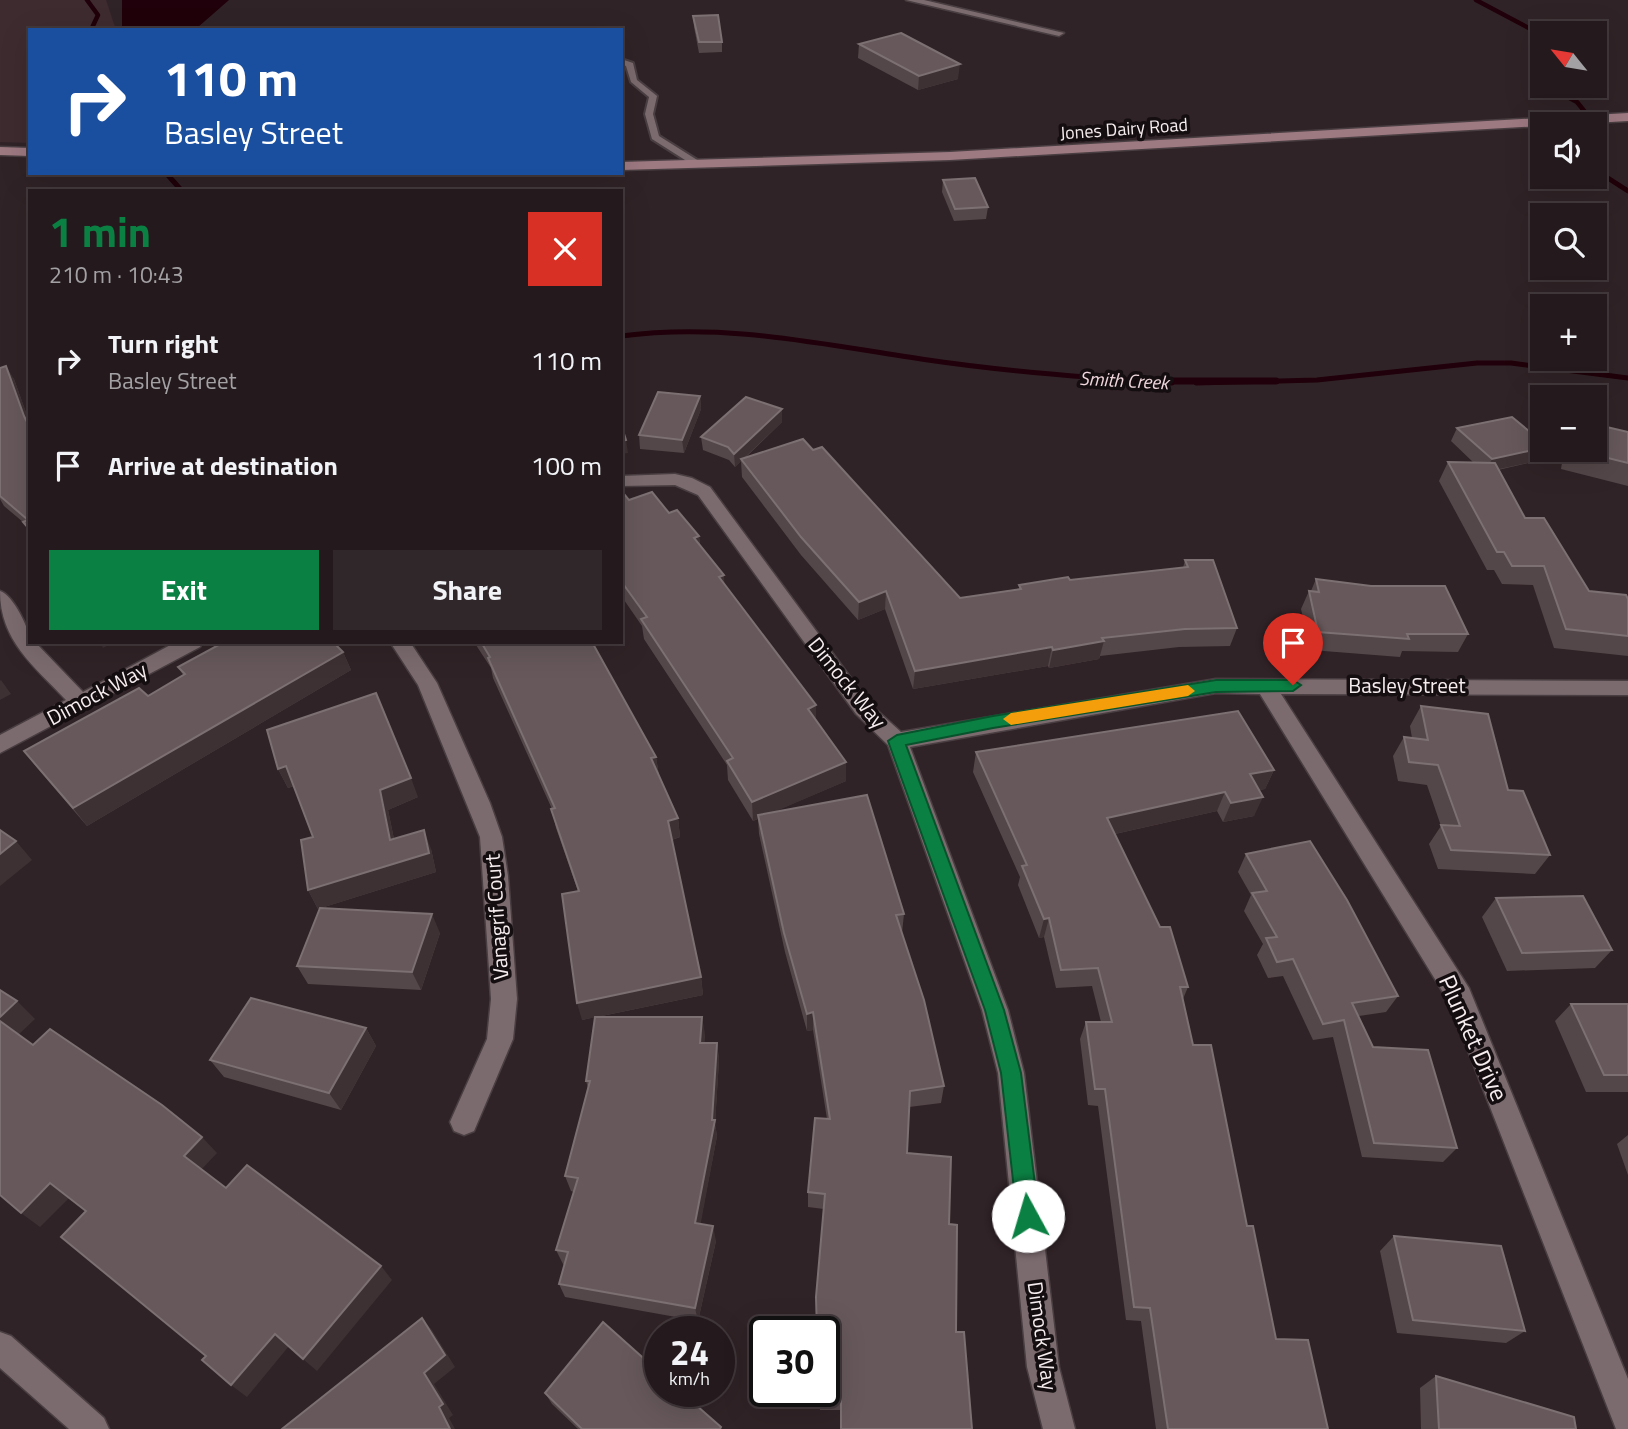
<!DOCTYPE html>
<html lang="en">
<head>
<meta charset="utf-8">
<style>
  body { margin:0; font-family:"Titillium Web",sans-serif; background:#30272a; color:#f1f3f6; height:100vh; display:flex; flex-direction:column; font-size:26px; white-space:nowrap }
  * { box-sizing:border-box; margin:0 }
  p { font-size:23px; color:#a3a1a4 }
  .icon { flex:none; width:38px; height:38px; fill:none; stroke:currentColor; stroke-width:2; stroke-linecap:round; stroke-linejoin:round }
  .map { position:relative; flex:1; overflow:hidden }
  .sheet { position:absolute; left:28px; top:189px; width:595px; height:455px; display:flex; flex-direction:column; background:#241a1d; border-radius:0px; box-shadow:0 7px 28px #0002,0 0 0 2px #41383b }
  .sheet>* { flex:none }
  .guide { position:absolute; left:28px; top:28px; width:595px; height:147px; border-radius:0px; box-shadow:0 7px 28px #0002,0 0 0 2px #41383b; background:#1a4fa0; color:#fff; overflow:hidden }
  .needle { width:46px; rotate:300deg }
  .tools { position:absolute; left:1530px; top:21px; display:grid; gap:14px }
  .tools a { display:grid; place-items:center; width:77px; height:77px; border-radius:0px; background:#241a1d; box-shadow:0 7px 28px #0002,0 0 0 2px #41383b; font-size:35px }
  .speed { position:absolute; left:644px; top:1316px; display:flex; gap:14px; font-size:35px; font-weight:700; text-align:center }
  .speed>* { display:grid; place-content:center; width:91px; height:91px; border-radius:50%; background:#241a1d; box-shadow:0 7px 28px #0002,0 0 0 2px #41383b; line-height:1 }
  .speed small { font-size:18px; font-weight:400 }
  .speed .limit { border:4px solid #111; border-radius:10px; background:#fff; color:#111 }
  .pin { position:absolute; display:grid; place-items:center; width:60px; height:60px; color:#fff; margin:-72px -30px; border-radius:50% 50% 50% 0; rotate:-45deg; box-shadow:0 0 7px #0007 }
  .pin .icon { rotate:45deg }
  .me { position:absolute; width:77px; margin:-38px; rotate:354deg; stroke-linejoin:round; filter:drop-shadow(0 0 5px #0008) }
  .turn { display:flex; align-items:center; gap:24px; height:147px; padding:0 21px; font-size:32px }
  .turn .icon { width:91px; height:91px; stroke-width:2.5 }
  .turn b { display:block; font-size:49px; line-height:60px }
  .round { display:grid; place-items:center; flex:none; width:74px; height:74px; border-radius:0px; background:#30272a }
  .overview { display:flex; align-items:center; justify-content:space-between; height:119px; padding:0 21px }
  h1 { font-size:42px; font-weight:700; line-height:52px; color:#0b8043 }
  .primary-button { display:flex; gap:14px; margin-top:auto; padding:14px 21px }
  .primary-button a { flex:1; height:80px; border-radius:0px; background:#0b8043; color:#fff; font-size:28px; font-weight:700; line-height:80px; text-align:center }
  .primary-button a+a { background:#30272a; color:#f1f3f6 }
  ul { padding:0; list-style:none }
  li { display:flex; align-items:center; gap:21px; height:105px; padding:0 21px }
  li div { flex:1 }
  li b { display:block; font-size:26px }
  li em { font-style:normal }
  .map>svg:first-child { display:block }
  .built { fill:#3e2b30 }
  .water { fill:#20000a }
  .lines { fill:none; stroke-linecap:round; stroke-linejoin:round }
  .stream-far2 { stroke:#20000a; stroke-width:4.5 }
  .stream-far1 { stroke:#20000a; stroke-width:5 }
  .stream { stroke:#20000a; stroke-width:7 }
  .lane-casing { stroke:#493e41; stroke-width:4 }
  .street-casing { stroke:#493e41; stroke-width:3 }
  .secondary-casing { stroke:#493e41; stroke-width:3 }
  .lane { fill:#7b6b6f; fill-rule:evenodd }
  .street { fill:#7b6b6f; fill-rule:evenodd }
  .secondary { fill:#9d7982; fill-rule:evenodd }
  .wall { fill:#544749 }
  .shaded-wall { fill:#3e3134 }
  .building { fill:#66585b; stroke:#7c7072; stroke-width:2 }
  .route { fill:#0b8043; stroke:#07532c; stroke-width:2 }
  .slow { fill:#f59e0b }
  .labels { text-anchor:middle; stroke-width:7; stroke-linejoin:round; paint-order:stroke }
  .far-street-label { font-size:18px; fill:#f6edef; stroke:#140e10 }
  .far-water-label { font-size:19px; font-style:italic; fill:#f0d7dd; stroke:#140e10 }
  .street-label { font-size:21px; fill:#f6edef; stroke:#140e10 }
  .near-street-label { font-size:24px; fill:#f6edef; stroke:#140e10 }
</style>
</head>
<body>
<div class="map">
<svg width="1628" height="1429" viewBox="0 0 1628 1429">
  <rect width="100%" height="100%" fill="#302327"/>
  <path class="built" d="M0,0h106l10,30h-86v113l-30,-1z"/>
  <path class="water" d="M122,0h107l-32,28h-75z"/>
  <g class="lines">
    <g class="stream-far2">
      <path d="M87,0l11,15 -7,15"/>
      <path d="M1476,0l66,35"/>
      <path d="M1542,58l-9,14 9,9"/>
      <path d="M1547,86l30,16 16,20"/>
      <path d="M1594,125l5,44"/>
    </g>
    <g class="stream-far1">
      <path d="M1599,168l1,5 28,18"/>
      <path d="M166,173l16,18"/>
      <path d="M621,336c106,-14 203,9 307,24 81,12 162,18 244,23"/>
      <path d="M1196,383l121,-3 160,-17h34l117,15"/>
    </g>
    <path class="stream" d="M1140,381h136"/>
    <defs>
      <path id="lane" d="M621,59l12,4 4,17 20,16 -4,18 6,22 43,27v4h-6l-44,-28 -7,-25 4,-17 -18,-15 -5,-16 -5,-2z"/>
      <g id="street">
        <path d="M906,0h18l140,33 -5,3z"/>
        <path d="M675,474l17,4 18,9 160,217 31,28 315,-53 412,2v14l-347,-1 188,294 159,391v50h-12l-167,-427 -189,-308 -44,-1 -306,54 98,263 16,63 35,294 16,62h-32l-16,-62 -29,-294 -16,-63 -94,-265 -32,-31 -158,-219 -23,-10 -54,1v-10z"/>
        <path d="M0,591c13,4 30,38 30,51h5l48,50 93,-50h27l-3,5 -200,106v-18l66,-35c-32,-34 -66,-59 -66,-109z"/>
        <path d="M390,642h20l27,41 53,120 12,34 6,39 9,123 -4,40 -39,92 -10,4 -10,-4 -4,-9 37,-83 4,-40 -11,-162 -62,-152z"/>
        <path d="M0,1332l11,4 93,82 5,11h-40l-69,-61z"/>
      </g>
      <g id="secondary">
        <path d="M1628,113v8l-678,39 -329,10v-8l329,-10z"/>
        <path d="M0,147l30,1v8l-30,-1z"/>
      </g>
    </defs>
    <use href="#lane" class="lane-casing"/>
    <use href="#street" class="street-casing"/>
    <use href="#secondary" class="secondary-casing"/>
    <use href="#lane" class="lane"/>
    <use href="#street" class="street"/>
    <use href="#secondary" class="secondary"/>
  </g>
  <g class="wall">
    <path d="M693,16l29,26v10l-23,1 -5,-26z"/>
    <path d="M859,44l99,35 -40,11 -60,-32z"/>
    <path d="M943,180l45,27 -2,12 -32,2 -12,-29z"/>
    <path d="M0,368l14,11 16,45v109l-7,-11 -19,-16 -4,-7z"/>
    <path d="M700,396l1,13 -17,44 -44,-4 -1,-14z"/>
    <path d="M782,409v13l-36,35 67,-7 147,148 59,-9v-4l164,-17 2,-8 52,68 -7,18 -51,1 -79,9 -1,3 -50,9 -1,-2 -135,23 -28,-80 -27,11 -57,-65 -59,-78 -1,-16 -6,6 -6,-7 -26,-10 -2,-13z"/>
    <path d="M1457,428l84,32 -43,10 27,48 64,73 39,8v57l-74,-8 -21,-63 -31,-1 -8,-14h-7l-48,-89 9,-19 26,1 -23,-22z"/>
    <path d="M1628,432v54l-67,-17 3,-19h30z"/>
    <path d="M621,490l8,10 40,13 30,23 1,9 24,39 92,136 30,42v19l-73,31 131,102 -2,19 42,153 -3,17 -32,4 -2,46 42,71 7,108 16,97h-132v-19h-20l-1,-19h5v-59h-7l-1,-35 8,-88 -16,-2v-15l19,-73 -14,-89 -6,1 -22,-79 -26,-118 -1,-15 -5,2 -25,-41 -1,-15 -83,-126 -2,-13 -20,-29z"/>
    <path d="M1316,579l152,55 -10,18 -56,-1 -2,6 -89,-7 -10,-41 8,-18h2z"/>
    <path d="M474,642h118l64,115 3,19 19,42 2,19 -8,3 29,137 2,18 -106,22 108,17 -1,9h13l2,17 -4,64 2,12 -17,88 16,17 -18,80 -133,-24 -6,-13 5,-19 -1,-1 -7,-14 18,-58 -3,-1 -6,-15 23,-88 -2,-7 9,-64 -13,3 -4,-129 -22,-63 -4,-19 -59,-131 -2,-10z"/>
    <path d="M343,652l8,18 -264,156 -49,-57 -14,-18 124,-55 35,-21 -5,-8z"/>
    <path d="M1421,706l87,84 42,65 -15,19 -97,-5 -9,-25 12,-18 -14,-41 -29,-4 -5,-25 11,-19 8,1 -2,-12z"/>
    <path d="M976,752l298,18 -9,19 -6,1 -5,26 -31,6 -6,-11 -102,23 73,153 -5,12 10,46 54,181 29,113 52,90h-172l-15,-108 -15,-1 -28,-214 -10,-1 -8,-66 6,-17h15l-9,-36 -36,2 -12,-51 -5,1 -21,-53 2,-8 -47,-105z"/>
    <path d="M278,769l140,28 -30,13 6,29 37,10 5,23 -115,36 119,25 -19,57 -113,-6 -11,-18 23,-58 -2,1 -10,-19 5,-53 -19,-51 -6,2z"/>
    <path d="M1246,854l152,142 -12,16 -27,4 14,31 84,101 -14,14 -81,-5 -29,-120 -20,3 -30,-64 -15,2 -11,-23 6,-11 -19,-33 7,-16 -13,-23z"/>
    <path d="M1496,898l116,52 -17,18 -88,3 -25,-54z"/>
    <path d="M1571,1004h57v88h-42l-31,-71z"/>
    <path d="M366,1028l10,18 -35,64 -117,-33 -14,-17z"/>
    <path d="M1628,1135v40l-11,-31z"/>
    <path d="M1394,1236l131,95 -19,12 -109,-10 -17,-82z"/>
    <path d="M1436,1376l140,53h-155l-1,-41z"/>
    <path d="M545,1393l176,34v2h-143l-26,-25z"/>
  </g>
  <g class="shaded-wall">
    <path d="M960,64l-2,15 -40,11 1,-14z"/>
    <path d="M6,366l8,13 16,45v4l-6,-12z"/>
    <path d="M700,396l1,13 -17,44 -2,-13z"/>
    <path d="M782,409v13l-40,38 -1,-1v2l-6,6 -1,-13z"/>
    <path d="M626,440l2,13 -7,1v-13z"/>
    <path d="M1542,448v2h5l-6,10 -56,12 7,-13z"/>
    <path d="M699,536l2,20 -7,-18z"/>
    <path d="M724,575l1,19 -6,-17z"/>
    <path d="M886,591l-1,18 -27,11 1,-18z"/>
    <path d="M1104,641l-5,18 -50,9 4,-18z"/>
    <path d="M100,642h14l-11,6z"/>
    <path d="M1052,647l-4,19 -135,23 2,-18z"/>
    <path d="M343,652l8,18 -264,156 -14,-18z"/>
    <path d="M1,680l10,14 -11,6v-19z"/>
    <path d="M816,705v20l-8,-16z"/>
    <path d="M656,757l3,19 -8,-18z"/>
    <path d="M846,762v19l-93,40 -1,-19z"/>
    <path d="M286,766l10,19 -8,3 -10,-19z"/>
    <path d="M1274,770l-9,19 -24,4 9,-19z"/>
    <path d="M411,778l7,19 -30,13 10,49 -8,-19 -10,-50z"/>
    <path d="M1225,792l-8,19 -116,26 6,-19z"/>
    <path d="M1263,797l-9,19 -31,6 8,-19z"/>
    <path d="M678,818l2,19 -9,3 -3,-19z"/>
    <path d="M424,830l7,19 5,23 -118,37 -10,-19z"/>
    <path d="M16,841l16,19 -32,26v-32z"/>
    <path d="M432,914l8,19 -19,57 -9,-18z"/>
    <path d="M1049,918l-5,19 -5,1 5,-19z"/>
    <path d="M701,977l2,18 -121,25 -5,-17z"/>
    <path d="M17,1001l18,18 -19,18 -16,-15v-5z"/>
    <path d="M813,1012v18l-6,1v-17z"/>
    <path d="M702,1017l3,17 -2,26 -3,-17z"/>
    <path d="M366,1028l10,18 -35,64 -12,-17z"/>
    <path d="M717,1043l2,17 -4,64 2,12 -19,102 -3,-15 17,-103z"/>
    <path d="M202,1137l15,16 -18,19 -15,-16z"/>
    <path d="M50,1183l19,15 -29,29 -19,-14z"/>
    <path d="M713,1226l3,15 -18,80 -3,-13z"/>
    <path d="M381,1266l11,14 -75,91 -14,-12z"/>
    <path d="M422,1318l10,12 23,37 -21,17 19,31 -4,3 6,11h-5l-26,-56z"/>
    <path d="M275,1334l14,12 -42,51 -16,-12z"/>
  </g>
  <g class="building">
    <path d="M718,15l4,27h-23l-6,-26z"/>
    <path d="M901,33l59,31 -41,12 -60,-32z"/>
    <path d="M975,178l13,29 -33,2 -12,-29z"/>
    <path d="M6,366l18,50 6,12v102l-7,-8 5,-2 -28,-24v-128z"/>
    <path d="M658,392l42,4 -18,44 -43,-5z"/>
    <path d="M746,397l36,12 -48,45 -6,-7 -27,-10z"/>
    <path d="M1512,417l30,25v6l-50,11 -35,-31z"/>
    <path d="M621,424l5,16 -5,1z"/>
    <path d="M1594,424l34,8v31l-52,-13h18z"/>
    <path d="M803,439l10,11 9,-3 138,151 61,-9 -2,-4 49,-8 2,3 118,-13 -3,-7h28l24,68 -52,1 -83,9 2,3 -51,9 -1,-3 -137,24 -29,-80 -27,11 -58,-65 -60,-78z"/>
    <path d="M1448,462l47,1 30,55h19l45,73 37,4 2,4v37l-62,-7 -22,-63h-32l-8,-14h-7z"/>
    <path d="M621,490l8,10 23,-8 17,21 8,-3 22,26 -5,2 30,37 -5,2 97,128 -8,4 38,53 -94,40 -25,-41 6,-3 -92,-139 6,-2 -26,-36z"/>
    <path d="M1316,579l55,7h74l23,48h-61l2,5 -91,-7 -9,-41 10,1z"/>
    <path d="M224,642h109l10,10 -270,156 -49,-57 115,-63 9,8 37,-22 -7,-7z"/>
    <path d="M481,642h111l64,115 -5,1 27,60 -10,3 33,156 -124,26 -15,-109 17,-3 -28,-82 4,-1 -67,-150 2,-1z"/>
    <path d="M376,693l35,85 -31,12 10,50 34,-10 5,23 -121,37 -7,-50 12,-3 -27,-71 -8,3 -11,-39z"/>
    <path d="M1421,706l67,8 20,76 15,1 27,64 -99,-5 -10,-25 19,1 -22,-61 -29,-3 -5,-25 24,3z"/>
    <path d="M1238,711l36,59 -24,4 13,23 -32,6 -6,-11 -118,26 53,109h10l18,60h-8l13,58h18l36,181h6l23,113 32,1 20,89h-160l-18,-121 -16,-1 -29,-218h-10l-9,-67h26l-14,-54 -37,2 -12,-52 -5,1 -22,-53 5,-1 -51,-113z"/>
    <path d="M867,795l37,119 -8,1 28,85 20,86 -34,5 -3,62 44,4 -2,67 8,1 -1,107h8l8,97h-131v-31l-21,1v-8h4v-59h-7l-1,-35 9,-103 -17,-2 7,-74 15,1 -17,-107 -6,2 -23,-81 -26,-118z"/>
    <path d="M0,830l16,11 -16,13z"/>
    <path d="M1310,841l37,59 51,96 -46,7 21,44 55,3 29,98 -83,-5 -30,-123 -21,4 -30,-65 -16,3 -11,-24 11,-1 -25,-44 15,-2 -21,-37z"/>
    <path d="M1583,896l29,54 -90,3 -26,-55z"/>
    <path d="M320,908l112,6 -20,58 -115,-6z"/>
    <path d="M0,990l17,11 -17,16z"/>
    <path d="M251,998l115,30 -37,65 -119,-33z"/>
    <path d="M1571,1004h57v71h-24z"/>
    <path d="M595,1017h107l-2,26h17l-5,77h3l-20,103 18,3 -18,82 -136,-24 9,-32 -12,-2 22,-72 -13,-2 25,-95h-4z"/>
    <path d="M0,1021l33,24 17,-16 112,76 40,32 -18,19 42,32 21,-23 134,101 -78,93 -28,-25 -44,51 -29,-25 4,-4 -145,-119 25,-26 -36,-28 -29,30 -21,-18z"/>
    <path d="M1394,1236l107,10 24,85 -112,-11z"/>
    <path d="M422,1318l23,37 -21,18 19,31 -4,3 11,22h-168z"/>
    <path d="M603,1322l57,51v18h20l41,36 -1,2h-138l-37,-36z"/>
    <path d="M1436,1376l138,41 2,12h-137z"/>
  </g>
  <path class="route" d="M1216,680h77l8,5 -8,6 -77,1 -223,36 -87,17 98,265 17,63 18,143 -3,8 -8,3 -8,-3 -3,-8 -16,-143 -16,-63 -97,-269 9,-6 96,-19z"/>
  <path class="slow" d="M1188,685l7,6 -7,5 -177,29 -8,-6 8,-6z"/>
  <g class="labels">
    <g class="far-street-label">
      <text transform="translate(1124 129) rotate(-4)" y="6">Jones Dairy Road</text>
    </g>
    <g class="far-water-label">
      <text transform="translate(1124 380) rotate(3)" y="7">Smith Creek</text>
    </g>
    <g class="street-label">
      <text transform="translate(847 683) rotate(51)" y="7">Dimock Way</text>
      <text x="1407" y="693">Basley Street</text>
      <text transform="translate(97 694) rotate(-28)" y="7">Dimock Way</text>
      <text transform="translate(497 917) rotate(-94)" y="7">Vanagrif Court</text>
      <text transform="translate(1042 1336) rotate(82)" y="7">Dimock Way</text>
    </g>
    <g class="near-street-label">
      <text transform="translate(1473 1038) rotate(66)" y="8">Plunket Drive</text>
    </g>
  </g>
</svg>
<div class="tools">
<a><svg class="needle" viewBox="-14 -14 28 28"><path d="M0-13l5 13h-10z" fill="#e53935"/><path d="M0 13l5-13h-10z" fill="#a3a1a4"/></svg></a>
<a><svg class="icon" aria-label="sound" viewBox="0 0 24 24"><path d="M4 9h4l5-4v14l-5-4H4zM17 9q2 3 0 6"/></svg></a>
<a><svg class="icon" aria-label="search" viewBox="0 0 24 24"><circle cx="10" cy="10" r="6"/><path d="M15 15l6 6"/></svg></a>
<a>+</a>
<a>−</a>
</div>
<div class="speed"><div>24<small>km/h</small></div><div class="limit">30</div></div>
<div class="pin" style="left:1293px;top:685px;background:#d93025"><svg class="icon" aria-label="arrive" viewBox="0 0 24 24"><path d="M6 21V4h12l-3 4 3 4H6"/></svg></div>
<svg class="me" style="left:1028px;top:1216px" viewBox="-20 -20 40 40"><circle r="19" fill="#fff"/><path d="M0-13L10 11 0 6-10 11z" fill="#0b8043"/></svg>
<div class="guide">
<div class="turn"><svg class="icon" aria-label="right" viewBox="0 0 24 24"><path d="M7 20v-9h11M14 6l5 5-5 5"/></svg><div><b>110 m</b>Basley Street</div></div>
</div>
<section class="sheet">
<div class="overview"><div><h1>1 min</h1><p>210 m · 10:43</p></div><a class="round" style="background:#d93025;color:#fff"><svg class="icon" aria-label="close" viewBox="0 0 24 24"><path d="M6 6l12 12M18 6L6 18"/></svg></a></div>
<ul>
<li><svg class="icon" aria-label="right" viewBox="0 0 24 24"><path d="M7 20v-9h11M14 6l5 5-5 5"/></svg><div><b>Turn right</b><p>Basley Street</p></div><em>110 m</em></li>
<li><svg class="icon" aria-label="arrive" viewBox="0 0 24 24"><path d="M6 21V4h12l-3 4 3 4H6"/></svg><div><b>Arrive at destination</b></div><em>100 m</em></li>
</ul>
<div class="primary-button"><a>Exit</a><a>Share</a></div>
</section>
</div>
</body>
</html>
